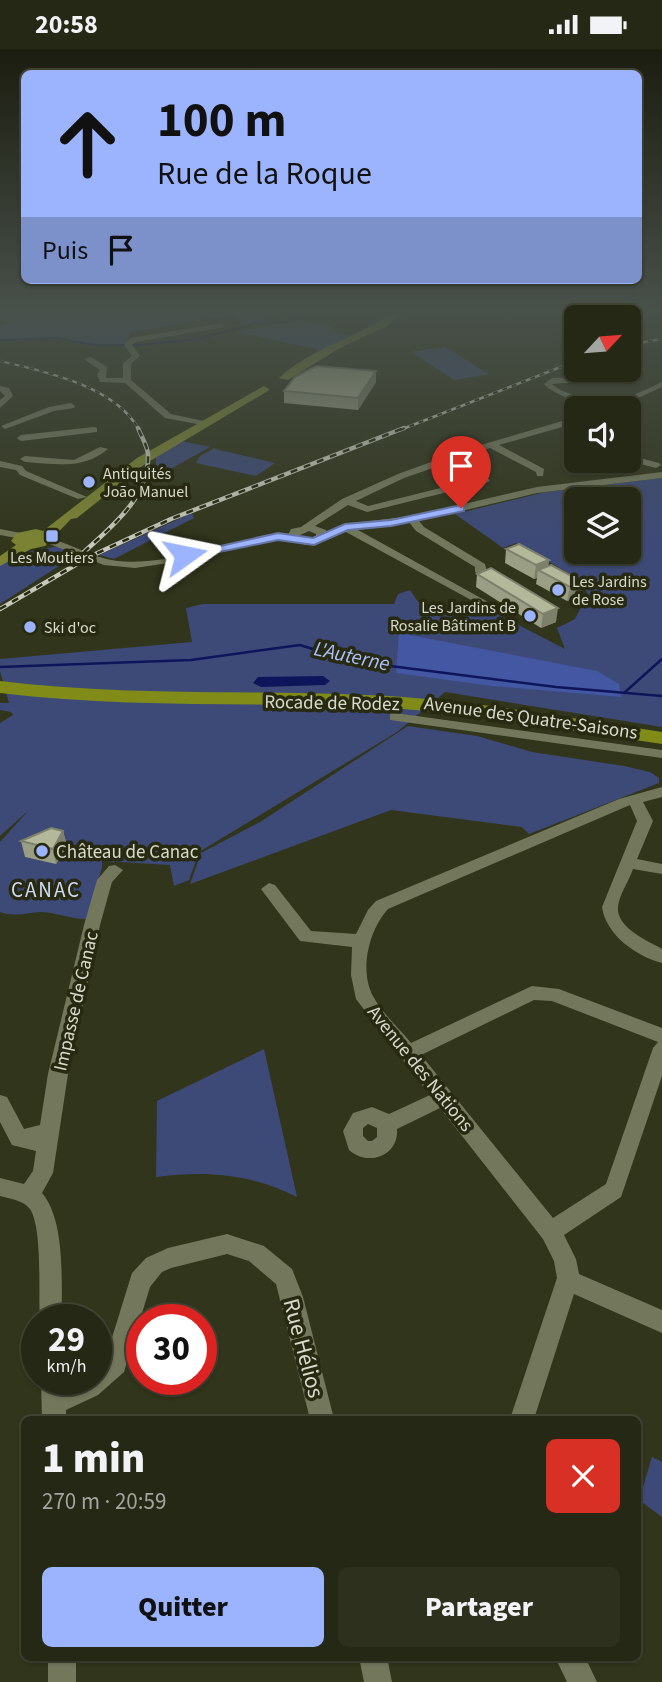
<!DOCTYPE html>
<html lang="fr">
<head>
<meta charset="utf-8">
<style>
  body { margin:0; font-family:"Source Sans 3",sans-serif; background:#2d301d; color:#f1f3f6; height:100vh; display:flex; flex-direction:column; font-size:26px; white-space:nowrap }
  * { box-sizing:border-box; margin:0 }
  p { font-size:23px; color:#a3a6a0 }
  .icon { flex:none; width:38px; height:38px; fill:none; stroke:currentColor; stroke-width:2; stroke-linecap:round; stroke-linejoin:round }
  .map { position:relative; flex:1; overflow:hidden }
  .sheet { position:absolute; left:21px; top:1367px; width:620px; height:245px; display:flex; flex-direction:column; background:#252814; border-radius:10px; box-shadow:0 2px 5px #0004,0 0 0 2px #424434 }
  .sheet>* { flex:none }
  .guide { position:absolute; left:21px; top:21px; width:621px; height:214px; border-radius:10px; box-shadow:0 2px 5px #0004,0 0 0 2px #424434; background:#9cb4fd; color:#111; overflow:hidden }
  .needle { width:46px; rotate:64deg }
  .fabs { position:absolute; left:564px; top:256px; display:grid; gap:14px }
  .fabs a { display:grid; place-items:center; width:77px; height:77px; border-radius:10px; background:#252814; box-shadow:0 2px 5px #0004,0 0 0 2px #424434; font-size:35px }
  .speed { position:absolute; left:21px; top:1255px; display:flex; gap:14px; font-size:35px; font-weight:700; text-align:center }
  .speed>* { display:grid; place-content:center; width:91px; height:91px; border-radius:50%; background:#252814; box-shadow:0 2px 5px #0004,0 0 0 2px #424434; line-height:1 }
  .speed small { font-size:18px; font-weight:400 }
  .speed .limit { border:10px solid #d22; background:#fff; color:#111 }
  .pin { position:absolute; display:grid; place-items:center; width:60px; height:60px; color:#fff; margin:-72px -30px; border-radius:50% 50% 50% 0; rotate:-45deg; box-shadow:0 0 7px #0007 }
  .pin .icon { rotate:45deg }
  .me { position:absolute; width:77px; margin:-38px; rotate:78deg; stroke-linejoin:round; filter:drop-shadow(0 0 5px #0008) }
  .turn { display:flex; align-items:center; gap:24px; height:147px; padding:0 21px; font-size:32px }
  .turn .icon { width:91px; height:91px; stroke-width:2.5 }
  .turn b { display:block; font-size:49px; line-height:60px }
  .then { display:flex; align-items:center; height:66px; padding:0 21px; background:#0003; gap:14px; font-size:26px }
  .round { display:grid; place-items:center; flex:none; width:74px; height:74px; border-radius:10px; background:#2d301d }
  .headline { display:flex; align-items:center; justify-content:space-between; height:119px; padding:0 21px }
  h1 { font-size:42px; font-weight:800; line-height:52px }
  .action { display:flex; gap:14px; margin-top:auto; padding:14px 21px }
  .action a { flex:1; height:80px; border-radius:10px; background:#9cb4fd; color:#111; font-size:28px; font-weight:800; line-height:80px; text-align:center }
  .action a+a { background:#2d301d; color:#f1f3f6 }
  .status { display:flex; justify-content:space-between; align-items:center; height:49px; padding:0 35px; background:#252814; direction:ltr }
  .status svg { height:19px; fill:currentColor }
  .map>svg:first-child { display:block }
  .green { fill:#3d4a77; fill-rule:evenodd }
  .forest { fill:#4357a2 }
  .water { fill:#0f155b }
  .lines { fill:none; stroke-linecap:round; stroke-linejoin:round }
  .stream-far1 { stroke:#0f155b; stroke-width:2 }
  .stream { stroke:#0f155b; stroke-width:2.5 }
  .minor { fill:#73785c; fill-rule:evenodd }
  .major { fill:#7b8333; fill-rule:evenodd }
  .highway { fill:#818b18; fill-rule:evenodd }
  .rail-far1-casing { stroke:#c7caba; stroke-width:2.5 }
  .rail-casing { stroke:#c7caba; stroke-width:4.5 }
  .rail-far1 { stroke:#272a11; stroke-width:2; stroke-dasharray:5; stroke-linecap:butt }
  .rail { stroke:#272a11; stroke-width:2.5; stroke-dasharray:7; stroke-linecap:butt }
  .wall { fill:#9a9e84 }
  .shaded-wall { fill:#7d816c }
  .building { fill:#b3b89a; stroke:#7d816c; stroke-width:2 }
  .route { fill:#9cb4fd; stroke:#6575a4; stroke-width:2 }
  .poi-dot { fill:#9cb4fd; stroke:#272a11; stroke-width:2.5 }
  .labels { text-anchor:middle; stroke-width:7; stroke-linejoin:round; paint-order:stroke }
  .far-poi-label { font-size:16px; fill:#d8dbcc; stroke:#272a11; text-anchor:start }
  .street-label { font-size:19px; fill:#d8dbcc; stroke:#272a11 }
  .poi-label { font-size:19px; fill:#d8dbcc; stroke:#272a11; text-anchor:start }
  .water-label { font-size:21px; font-style:italic; fill:#aabffd; stroke:#272a11 }
  .neighbourhood-label { font-size:21px; letter-spacing:2px; fill:#cfd9f5; stroke:#272a11 }
  .near-street-label { font-size:23px; fill:#d8dbcc; stroke:#272a11 }
</style>
</head>
<body>
<div class="status"><b>20:58</b><svg viewBox="0 0 49 12"><path d="M0 12V9h3v3zM5 12V6h3v6zM10 12V3h3v9zM15 12V0h3v12zM26 1h20v11H26zM47 4h2v5h-2z"/></svg></div>
<div class="map">
<svg width="662" height="1633" viewBox="0 0 662 1633">
  <rect width="100%" height="100%" fill="#31351b"/>
  <g class="green">
    <path d="M0,263h284l-40,14 -14,-11 -99,17 -6,13h-34l-35,-6 -56,2v-16l11,-3 -11,-1z"/>
    <path d="M301,271l28,6 6,6 18,4 -32,17 -5,-4 -80,-17z"/>
    <path d="M445,298l44,27 -35,6 -43,-28z"/>
    <path d="M181,392l29,6 -54,30v-22z"/>
    <path d="M215,399v1l60,14 -19,13 -60,-13 4,-7z"/>
    <path d="M662,429v249l-217,-35 -48,40 -198,120 -10,28 -15,6 -4,-21 -68,-4v7l-16,51c-16,0 -31,-7 -46,-7 -15,1 -25,5 -40,0v-70l29,-32 -29,26v-113l13,-8 -2,-3 -11,-2v-7h9l-9,-32v-12l192,-17 -6,-34 17,-4h191l4,-10 12,-4 11,16 42,12 25,-9 77,40 -8,-21 18,-9 13,-25 -9,-15 -63,-36 -13,5 -48,-34 91,-22zM576,450h52v52h-52z"/>
    <path d="M192,464l2,5 -80,41 -15,-4z"/>
    <path d="M58,497l18,9 -76,49v-39l27,-13z"/>
    <path d="M408,677l69,10 55,16 92,14 26,6 9,6v5l-130,51 -7,-7 -131,-17 -201,74 11,-31 59,-31z"/>
    <path d="M264,1000l33,148c-46,-23 -91,-27 -141,-20l1,-76z"/>
    <path d="M652,1408l10,5v55l-23,-17z"/>
  </g>
  <path class="forest" d="M399,584l198,38 22,13 2,13 -129,-11 -96,-13z"/>
  <path class="water" d="M323,627l7,5 -5,4 -64,2 -8,-4 5,-6z"/>
  <g class="lines">
    <path class="stream-far1" d="M0,291l58,-2 36,7h45l60,-6 64,-18 22,1 7,-5 9,-1 -8,-4"/>
    <g class="stream">
      <path d="M0,618l191,-7 109,-15 51,16 205,26 106,9"/>
      <path d="M624,644l38,-34"/>
    </g>
    <g class="minor">
      <path d="M222,274l3,4 -89,15 -4,3 8,11 -9,8v16l40,34 37,8v4l-43,-8 -40,-35 -25,-1 -3,-8 3,-4 -16,-11 7,-2 16,10 -1,11h17v-15l9,-7 -8,-11 7,-7z"/>
      <path d="M608,320l7,2 -27,10 -36,3c15,14 36,9 50,24 -12,0 -50,-14 -58,-24l8,-6 35,-1z"/>
      <path d="M662,333v5l-45,21h-11z"/>
      <path d="M0,337l9,2 4,8 -13,12v-8l5,-4 -5,-5z"/>
      <path d="M71,354l4,3 -1,2 -20,3 -49,18 -4,-3 48,-19z"/>
      <path d="M576,368v6l-77,22 45,24 -1,7h-6l-1,-4 -46,-24 -86,30 -48,23 12,5 117,-29 5,3 -2,2 -121,30 -19,-7 -33,21 11,4 -1,10 -20,5 -18,-8 4,-8 10,-2 41,-28 56,-25 69,-25zM309,482l7,3v2l-10,3 -8,-3z"/>
      <path d="M94,378l3,1v4l-76,9 -4,-3 4,-3z"/>
      <path d="M100,398l8,2c-25,21 -52,15 -83,13l-5,-3 5,-3 49,4z"/>
      <path d="M628,406l31,8 2,2 -5,3 -30,-8h2z"/>
      <path d="M0,412l22,5 4,5 61,26 -9,2 -58,-24 -4,-5 -16,-3z"/>
      <path d="M662,423v6l-125,15 -118,28 5,6 61,37 2,8 -6,3 -6,-3v-5l-59,-36 -7,-9 -51,8 130,72 2,2 -6,3 -138,-75 -11,1 -5,-3 15,-6 67,-8 125,-29z"/>
      <path d="M0,480l26,5 1,2 -5,3 -22,-4z"/>
      <path d="M278,485l4,1v4l-107,23 -40,6 -31,-3 -65,-25 5,-3c25,5 48,21 73,24 53,5 109,-19 161,-27z"/>
      <path d="M395,664l267,37v8l-272,-38v-6z"/>
      <path d="M662,738v10l-19,5 10,19 -16,38 25,5v10l-29,-5c-4,12 -14,26 -15,38 -2,21 30,34 44,42v14c-26,-7 -56,-28 -60,-56l35,-86 -7,-16 -242,104c-19,21 -29,61 -15,87 9,17 26,32 38,47l121,-57 27,3 103,39v48l-41,121 -57,38 12,24 3,15 83,36v23l-88,-39 -40,125h-24l47,-141 -3,-17 -11,-22 -103,-131 -43,21c2,27 -29,38 -48,21l-6,-19 10,-18 19,-6 17,7 41,-19 -74,-96 -5,-24 1,-28 -52,-6 -39,-52 8,-6 6,2 36,46 45,3 12,-24 8,-9 243,-102zM534,951l18,1 106,41 -5,6 -47,136 -53,34 -132,-163zM368,1075l9,4v9l-5,4h-4l-5,-5v-8z"/>
      <path d="M115,816l8,5 -11,12 -12,43 -32,149 -15,99 -11,20c24,28 19,91 20,126h-22c-2,-24 3,-90 -10,-110 -7,-9 -20,-10 -30,-13v-18l24,6 9,-13 3,-20 -24,-6 -12,-23v-27l7,2 17,32 16,-4 8,-51 36,-149 13,-45 12,-14z"/>
      <path d="M227,1185l37,12 28,23 11,28 31,122h-24l-34,-135 -27,-23 -22,-7 -56,14 -9,4 -12,15 -26,85 -26,23 -32,15v9h-24l-1,-40h24v7l15,-7h16v-13l10,-9 26,-84 14,-15 22,-10z"/>
      <rect x="48" y="1608" width="28" height="25"/>
      <path d="M359,1608h28l5,25h-28z"/>
      <path d="M555,1608h30l12,25h-30z"/>
    </g>
    <g class="major">
      <path d="M394,263h11l-20,15 -45,21 -52,32 -9,-2c32,-30 79,-41 115,-66z"/>
      <path d="M264,337l5,3 -1,2 -123,73 -68,54 -6,1 -26,27 -14,3 -31,17v-10l16,-11 -5,-4 6,-8 19,-4 7,2 94,-73z"/>
    </g>
    <path class="highway" d="M0,632c122,15 244,9 367,14 99,4 197,22 295,37v12c-98,-14 -196,-33 -295,-37 -123,-5 -245,1 -367,-14z"/>
    <defs>
      <g id="rail-far1">
        <path d="M628,296l34,-6"/>
        <path d="M0,312c43,10 116,25 139,69"/>
        <path d="M400,381l176,-69"/>
      </g>
      <g id="rail">
        <path d="M84,503c28,-26 66,-55 64,-98 -1,-9 -7,-18 -10,-26"/>
        <path d="M0,560l89,-52 82,-38 233,-91"/>
      </g>
    </defs>
    <use href="#rail-far1" class="rail-far1-casing"/>
    <use href="#rail" class="rail-casing"/>
    <use href="#rail-far1" class="rail-far1"/>
    <use href="#rail" class="rail"/>
  </g>
  <g class="wall">
    <path d="M376,333l-18,28 -74,-7v-12z"/>
    <path d="M506,500l43,11 -1,6 35,16 -3,14 -13,5 -31,-17 1,-6 -3,1 -29,-16z"/>
    <path d="M477,525l79,48 -15,6 -65,-41z"/>
    <path d="M63,782l4,15 -11,18 -31,-7 -4,-16z"/>
  </g>
  <g class="shaded-wall">
    <path d="M376,322v11l-18,28v-12z"/>
    <path d="M549,511l-2,14 -9,-4 -1,8 -3,1 2,-14z"/>
    <path d="M583,533l-3,14 -13,5 3,-14z"/>
    <path d="M558,559l-2,14 -15,6 2,-14z"/>
    <path d="M63,782l4,15 -11,18 -3,-15z"/>
  </g>
  <g class="building">
    <path d="M316,317l60,5 -18,27 -74,-7 11,-14z"/>
    <path d="M519,495l30,16 -13,5 -30,-16z"/>
    <path d="M551,516l32,17 -13,5 -32,-17z"/>
    <path d="M491,519l67,40 -15,6 -66,-40z"/>
    <path d="M51,779l12,3 -10,18 -32,-8z"/>
  </g>
  <linearGradient id="sky" x2="0" y2="1"><stop stop-color="#1b1d0f"/><stop offset="0.53" stop-color="#48514a"/><stop offset="1" stop-color="#48514a" stop-opacity="0"/></linearGradient>
  <rect width="662" height="492" fill="url(#sky)"/>
  <path class="route" d="M461,456l3,1v5l-73,15 -43,4 -34,15 -36,-5 -93,19 -5,-4 98,-22 35,5 32,-14 46,-4z"/>
  <g class="poi-dot">
    <circle cx="89" cy="433" r="7"/>
    <rect x="45" y="480" width="14" height="14" rx="3.5"/>
    <circle cx="558" cy="541" r="7"/>
    <circle cx="530" cy="567" r="7"/>
    <circle cx="30" cy="578" r="7"/>
    <circle cx="42" cy="802" r="7"/>
  </g>
  <g class="labels">
    <g class="far-poi-label">
      <text x="103" y="430">Antiquités<tspan x="103" dy="18">João Manuel</tspan></text>
      <text x="52" y="514" text-anchor="middle">Les Moutiers</text>
      <text x="572" y="538">Les Jardins<tspan x="572" dy="18">de Rose</tspan></text>
      <text x="516" y="564" text-anchor="end">Les Jardins de<tspan x="516" dy="18">Rosalie Bâtiment B</tspan></text>
      <text x="44" y="584">Ski d'oc</text>
    </g>
    <g class="street-label">
      <text transform="translate(332 653) rotate(1)" y="7">Rocade de Rodez</text>
      <text transform="translate(531 668) rotate(8)" y="7">Avenue des Quatre-Saisons</text>
      <text transform="translate(75 952) rotate(-77)" y="7">Impasse de Canac</text>
      <text transform="translate(421 1019) rotate(51)" y="7">Avenue des Nations</text>
    </g>
    <g class="poi-label">
      <text x="56" y="809">Château de Canac</text>
    </g>
    <g class="water-label">
      <text transform="translate(352 607) rotate(12)" y="7">L'Auterne</text>
    </g>
    <g class="neighbourhood-label">
      <text x="46" y="848">CANAC</text>
    </g>
    <g class="near-street-label">
      <text transform="translate(304 1299) rotate(75)" y="8">Rue Hélios</text>
    </g>
  </g>
</svg>
<div class="fabs">
<a><svg class="needle" viewBox="-14 -14 28 28"><path d="M0-13l5 13h-10z" fill="#e53935"/><path d="M0 13l5-13h-10z" fill="#a3a6a0"/></svg></a>
<a><svg class="icon" aria-label="sound" viewBox="0 0 24 24"><path d="M4 9h4l5-4v14l-5-4H4zM17 9q2 3 0 6"/></svg></a>
<a><svg class="icon" aria-label="layers" viewBox="0 0 24 24"><path d="M12 4l9 5-9 5-9-5zM3 14l9 5 9-5"/></svg></a>
</div>
<div class="speed"><div>29<small>km/h</small></div><div class="limit">30</div></div>
<div class="pin" style="left:461px;top:459px;background:#d93025"><svg class="icon" aria-label="arrive" viewBox="0 0 24 24"><path d="M6 21V4h12l-3 4 3 4H6"/></svg></div>
<svg class="me" style="left:185px;top:506px" viewBox="-20 -20 40 40"><path d="M0-17L14 15 0 8-14 15z" fill="#9cb4fd" stroke="#fff" stroke-width="4"/></svg>
<div class="guide">
<div class="turn"><svg class="icon" aria-label="ahead" viewBox="0 0 24 24"><path d="M12 20V5M6 11l6-6 6 6"/></svg><div><b>100 m</b>Rue de la Roque</div></div>
<div class="then">Puis<svg class="icon" aria-label="arrive" viewBox="0 0 24 24"><path d="M6 21V4h12l-3 4 3 4H6"/></svg></div>
</div>
<section class="sheet">
<div class="headline"><div><h1>1 min</h1><p>270 m · 20:59</p></div><a class="round" style="background:#d93025;color:#fff"><svg class="icon" aria-label="close" viewBox="0 0 24 24"><path d="M6 6l12 12M18 6L6 18"/></svg></a></div>
<div class="action"><a>Quitter</a><a>Partager</a></div>
</section>
</div>
</body>
</html>
